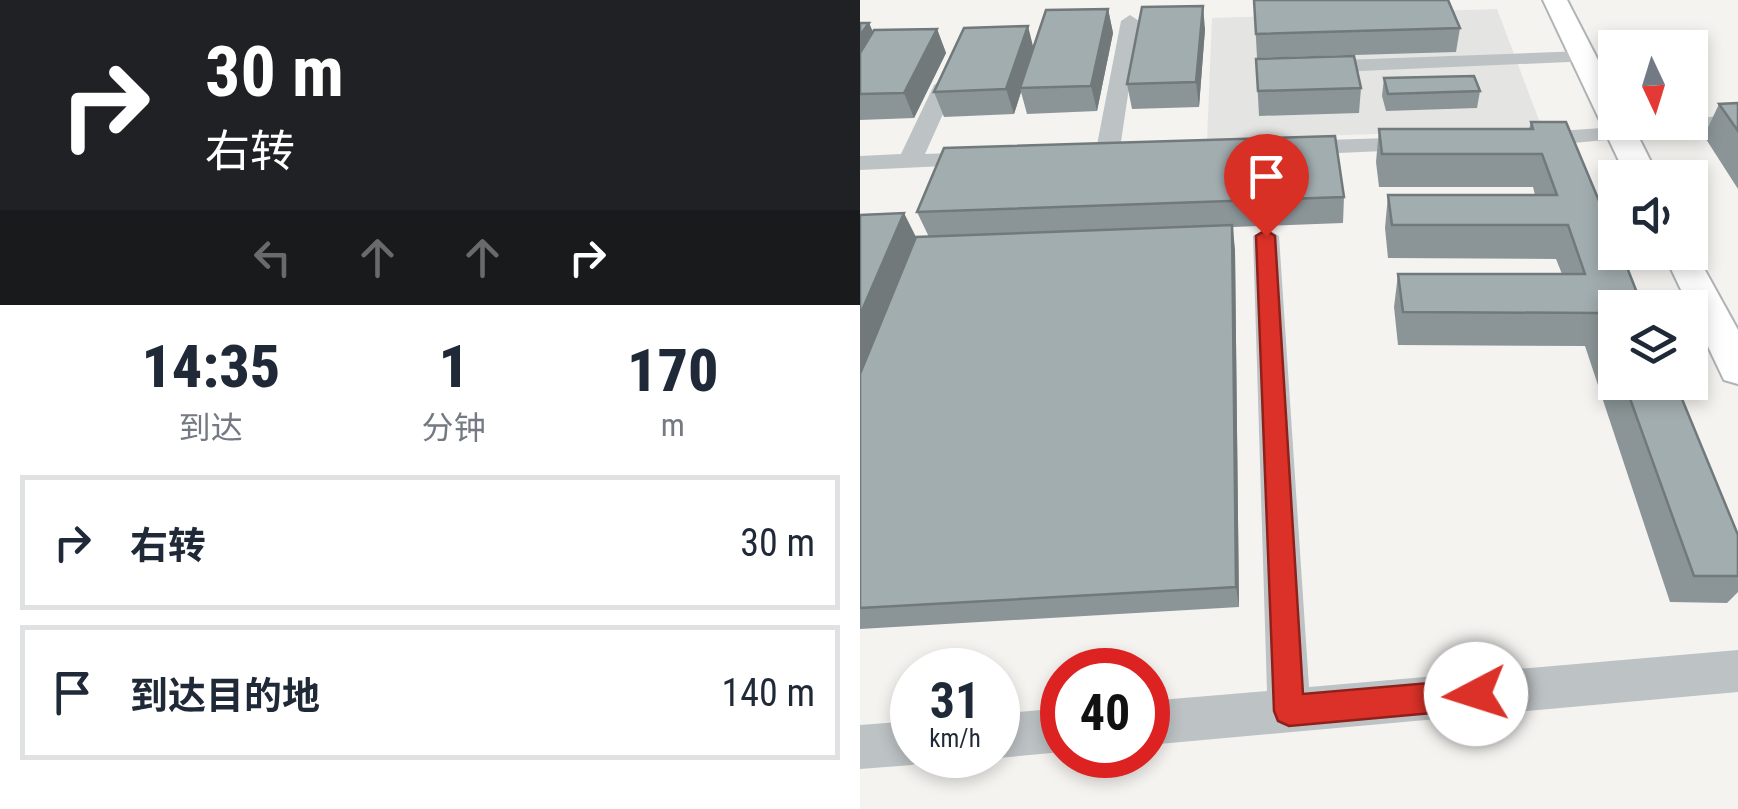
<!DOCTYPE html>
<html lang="zh">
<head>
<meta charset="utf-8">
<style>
  body { margin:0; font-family:"Roboto Condensed","Noto Sans SC",sans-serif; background:#f6f6f7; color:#1f2937; height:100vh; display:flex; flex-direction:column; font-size:38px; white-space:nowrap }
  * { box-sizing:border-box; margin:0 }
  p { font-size:32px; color:#747a83 }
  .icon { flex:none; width:55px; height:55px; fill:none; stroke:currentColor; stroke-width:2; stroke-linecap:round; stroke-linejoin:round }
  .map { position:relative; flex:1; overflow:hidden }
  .panel { display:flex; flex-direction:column; background:#fff; width:860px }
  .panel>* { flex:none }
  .guide { background:#202124; color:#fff; overflow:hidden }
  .needle { width:65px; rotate:176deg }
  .buttons { position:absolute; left:738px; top:30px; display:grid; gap:20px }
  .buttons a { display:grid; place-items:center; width:110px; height:110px; border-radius:0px; background:#fff; box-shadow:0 5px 15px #0003; font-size:50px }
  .speed { position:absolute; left:30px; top:648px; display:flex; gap:20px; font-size:50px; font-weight:700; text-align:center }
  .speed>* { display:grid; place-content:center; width:130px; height:130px; border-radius:50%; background:#fff; box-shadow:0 5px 15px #0003; line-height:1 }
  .speed small { font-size:25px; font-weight:400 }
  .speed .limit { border:15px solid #d22; background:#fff; color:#111 }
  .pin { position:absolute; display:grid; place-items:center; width:85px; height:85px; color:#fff; margin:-102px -42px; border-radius:50% 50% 50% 0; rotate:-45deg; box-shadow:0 0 10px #0007 }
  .pin .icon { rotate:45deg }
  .me { position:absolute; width:110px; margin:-55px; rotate:265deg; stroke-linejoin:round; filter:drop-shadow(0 0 8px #0008) }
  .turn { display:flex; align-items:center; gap:35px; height:210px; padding:0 40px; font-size:45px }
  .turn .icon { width:130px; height:130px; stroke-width:2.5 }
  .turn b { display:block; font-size:70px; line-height:85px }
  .lanes { display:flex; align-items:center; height:95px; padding:0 40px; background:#0003; justify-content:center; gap:50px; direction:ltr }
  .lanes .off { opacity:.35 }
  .eta { display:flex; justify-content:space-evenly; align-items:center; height:170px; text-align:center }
  .eta b { font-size:60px; font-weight:800; line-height:70px }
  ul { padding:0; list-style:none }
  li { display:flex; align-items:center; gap:30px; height:135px; margin:0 20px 15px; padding:0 20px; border:5px solid #e0e1e3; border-radius:0px }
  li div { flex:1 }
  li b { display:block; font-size:38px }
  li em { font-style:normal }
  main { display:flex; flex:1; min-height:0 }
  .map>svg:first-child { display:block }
  .built { fill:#e4e5e3 }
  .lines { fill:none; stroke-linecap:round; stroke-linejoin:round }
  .major-casing { stroke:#aeb4b7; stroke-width:4 }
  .minor { fill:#bdc2c4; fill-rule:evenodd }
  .major { fill:#fff; fill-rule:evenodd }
  .wall { fill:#8b9597 }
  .shaded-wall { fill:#71797b }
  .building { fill:#a2adb0; stroke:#71797b; stroke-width:2.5 }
  .route { fill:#dc3128; stroke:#8f201a; stroke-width:2.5 }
</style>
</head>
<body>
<main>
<section class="panel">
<div class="guide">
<div class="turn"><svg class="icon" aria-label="right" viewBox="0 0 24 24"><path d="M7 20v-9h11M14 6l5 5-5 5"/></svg><div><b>30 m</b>右转</div></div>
<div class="lanes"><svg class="icon off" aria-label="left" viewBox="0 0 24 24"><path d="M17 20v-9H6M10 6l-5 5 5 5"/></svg><svg class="icon off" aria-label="ahead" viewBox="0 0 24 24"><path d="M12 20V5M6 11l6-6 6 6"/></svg><svg class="icon off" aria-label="ahead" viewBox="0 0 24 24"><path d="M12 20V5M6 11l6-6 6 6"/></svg><svg class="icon" aria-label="right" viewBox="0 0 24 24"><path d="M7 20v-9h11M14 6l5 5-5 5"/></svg></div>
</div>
<div class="eta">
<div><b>14:35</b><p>到达</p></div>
<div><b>1</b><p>分钟</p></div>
<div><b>170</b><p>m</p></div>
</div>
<ul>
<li><svg class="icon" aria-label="right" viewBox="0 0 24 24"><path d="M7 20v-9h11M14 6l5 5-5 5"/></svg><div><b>右转</b></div><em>30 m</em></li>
<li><svg class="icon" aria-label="arrive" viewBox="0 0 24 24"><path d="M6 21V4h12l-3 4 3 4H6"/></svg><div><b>到达目的地</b></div><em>140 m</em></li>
</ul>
</section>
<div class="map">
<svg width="878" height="809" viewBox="0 0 878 809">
  <rect width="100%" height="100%" fill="#f4f3f0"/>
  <path class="built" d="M637,9l45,119 -335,12 5,-122z"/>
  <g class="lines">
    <defs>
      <g id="major">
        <path d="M683,0h24l48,93v29h16l28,56h-32z"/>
        <path d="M830,243l48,87v54l-14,-4 -61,-128h27z"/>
      </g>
    </defs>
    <use href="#major" class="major-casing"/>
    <g class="minor">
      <path d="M270,15l9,6 -20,134 -12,7 -12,-7 26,-134z"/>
      <path d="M724,51l7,2v8l-276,12 -10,-6 10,-6z"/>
      <path d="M85,79l11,6 -31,69 55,-2 8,2 4,5 -4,5 -128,6v-14l41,-2 33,-69z"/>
      <path d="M878,114v14l-209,19 -12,-7 12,-7 161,-11v-3z"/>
      <path d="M560,137l12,7 -4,5 -134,6 -12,-7 12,-7z"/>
      <path d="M406,228l13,8 30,451 429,-37v42l-590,53v-44l119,-10 -14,-455z"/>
      <path d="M202,708v44l-64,6 -7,-3h7v-41z"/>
      <path d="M52,721v34h17l-1,4 -16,6 -52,4v-44z"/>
    </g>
    <use href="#major" class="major"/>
  </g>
  <g class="wall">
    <path d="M394,0l206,28 -4,24 -199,6z"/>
    <path d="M248,9l5,24 -16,78 -70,3 -6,-22 -7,22 -70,3 -10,-25 100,-45z"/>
    <path d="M0,23h9l4,9 64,-3 9,24 -32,65 -54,2z"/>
    <path d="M345,29l-6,78 -67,2 -5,-25z"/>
    <path d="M396,59l105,29 -2,25 -100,3z"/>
    <path d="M524,78l96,13 -3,17 -91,3 -4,-15z"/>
    <path d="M878,103v86l-34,-53 15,-32z"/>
    <path d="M671,122l84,186v74h60l63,153v57l-11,11 -57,-1 -85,-256 -187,-1 -4,-38 4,-33h164l-6,-15 -168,-1 -3,-30 3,-33h147l-2,-8h-154l-3,-25 3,-33h150z"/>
    <path d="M484,197l-1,26 -110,4 2,24 4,356 -379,22v-414l56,23 13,-1 -12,-25z"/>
  </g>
  <g class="shaded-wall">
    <path d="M343,6l2,23 -6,78 -3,-25z"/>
    <path d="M248,9l5,24 -16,78 -6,-25z"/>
    <path d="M9,23l10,24 -19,29v-41z"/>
    <path d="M168,26l6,24 -14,38 1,4 -7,22 -8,-25z"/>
    <path d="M77,29l9,24 -32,65 -10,-25z"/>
    <path d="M44,213l13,26 -57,143v-67z"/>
    <path d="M372,225l3,26 4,356 -3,-20z"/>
  </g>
  <g class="building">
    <path d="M394,0h194l12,28 -204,6z"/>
    <path d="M343,6l-7,76 -69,2 15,-77z"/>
    <path d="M248,9l-17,77 -71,2 26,-78z"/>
    <path d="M0,23h9l-9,12z"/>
    <path d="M168,26l-22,63 -72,3 30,-64z"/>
    <path d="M77,29l-33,64 -44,1v-41l14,-23z"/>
    <path d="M494,56l7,32 -103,3 -2,-32z"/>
    <path d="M614,76l6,15 -92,3 -4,-16z"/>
    <path d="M878,103v28l-19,-27z"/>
    <path d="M671,122h35l49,117v13h6l22,56h-28v48l-16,-43 -196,-1 -5,-38h187l-17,-49h-176l-4,-30h169l-15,-41h-160l-3,-25h154z"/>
    <path d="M475,136l9,61 -427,15 27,-64z"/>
    <path d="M44,213l-44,102v-100z"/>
    <path d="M372,225l4,362 -376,21v-234l56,-137z"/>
    <path d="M764,382h51l63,153v41h-44z"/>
  </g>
  <path class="route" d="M406,230l9,6 28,458 173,-15 11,4 4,11 -4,11 -11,4 -187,17 -11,-5 -4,-10 -18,-475z"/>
</svg>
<div class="buttons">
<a><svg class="needle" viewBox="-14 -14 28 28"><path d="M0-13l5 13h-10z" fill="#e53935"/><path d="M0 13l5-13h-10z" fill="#747a83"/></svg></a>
<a><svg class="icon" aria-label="sound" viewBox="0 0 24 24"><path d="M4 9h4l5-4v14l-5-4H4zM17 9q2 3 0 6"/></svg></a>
<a><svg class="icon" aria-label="layers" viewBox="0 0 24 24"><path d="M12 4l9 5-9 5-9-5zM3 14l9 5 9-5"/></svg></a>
</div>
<div class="speed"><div>31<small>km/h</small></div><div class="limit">40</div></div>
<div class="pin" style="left:406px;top:236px;background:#d93025"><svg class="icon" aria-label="arrive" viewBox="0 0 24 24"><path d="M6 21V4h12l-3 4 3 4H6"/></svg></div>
<svg class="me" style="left:616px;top:694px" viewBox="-20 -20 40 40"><circle r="19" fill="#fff"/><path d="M0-13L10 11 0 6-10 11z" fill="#dc3128"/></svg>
</div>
</main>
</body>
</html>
